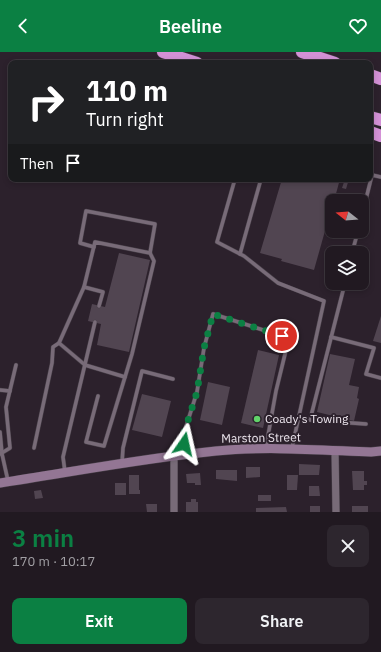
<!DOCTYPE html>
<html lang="en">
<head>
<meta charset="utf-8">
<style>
  body { margin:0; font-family:"IBM Plex Sans",sans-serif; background:#2d262e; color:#f1f3f6; height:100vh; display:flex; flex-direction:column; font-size:15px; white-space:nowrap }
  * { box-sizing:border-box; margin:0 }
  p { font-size:13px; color:#a2a0a5 }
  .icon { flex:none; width:22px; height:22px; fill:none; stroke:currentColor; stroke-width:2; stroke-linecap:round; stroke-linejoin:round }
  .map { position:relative; height:460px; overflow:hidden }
  .drawer { display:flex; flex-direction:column; background:#211921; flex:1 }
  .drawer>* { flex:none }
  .guide { position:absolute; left:8px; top:8px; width:365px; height:122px; border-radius:8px; box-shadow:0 2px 6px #0003,0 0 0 1px #3e383f; background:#202124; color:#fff; overflow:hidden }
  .needle { width:26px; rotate:287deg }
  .buttons { position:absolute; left:325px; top:142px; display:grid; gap:8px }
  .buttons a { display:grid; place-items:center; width:44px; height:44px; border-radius:8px; background:#211921; box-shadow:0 2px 6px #0003,0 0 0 1px #3e383f; font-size:20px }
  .pin { position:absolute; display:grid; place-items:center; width:34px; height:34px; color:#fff; margin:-17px; border:2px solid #fff; border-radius:50%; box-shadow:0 1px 4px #0007 }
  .me { position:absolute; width:44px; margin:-22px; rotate:11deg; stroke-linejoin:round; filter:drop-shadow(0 0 3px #0008) }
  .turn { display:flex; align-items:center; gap:14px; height:84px; padding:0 12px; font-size:18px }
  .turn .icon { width:52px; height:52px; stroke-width:2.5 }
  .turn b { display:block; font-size:28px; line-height:34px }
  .then { display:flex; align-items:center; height:38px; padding:0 12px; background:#0003; gap:8px; font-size:15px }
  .round { display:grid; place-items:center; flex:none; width:42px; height:42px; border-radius:8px; background:#2d262e }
  .head { display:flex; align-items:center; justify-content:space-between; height:68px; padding:0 12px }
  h1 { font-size:24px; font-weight:600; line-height:30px; color:#0b8043 }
  .button { display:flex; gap:8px; margin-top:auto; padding:8px 12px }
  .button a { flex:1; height:46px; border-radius:8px; background:#0b8043; color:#fff; font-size:16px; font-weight:600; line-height:46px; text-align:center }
  .button a+a { background:#2d262e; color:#f1f3f6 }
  header { display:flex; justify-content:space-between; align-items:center; height:52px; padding:0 12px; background:#0b8043; color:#fff; font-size:18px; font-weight:600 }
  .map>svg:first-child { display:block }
  .building { fill:#514551 }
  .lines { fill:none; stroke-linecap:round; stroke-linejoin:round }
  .service-casing { stroke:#484049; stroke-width:4.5 }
  .minor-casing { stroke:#484049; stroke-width:8 }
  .secondary-casing { stroke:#484049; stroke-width:10 }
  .motorway-casing { stroke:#484049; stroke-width:13 }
  .service { stroke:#786b78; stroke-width:3.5 }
  .minor { stroke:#786b78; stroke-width:7 }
  .secondary { stroke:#937694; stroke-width:9 }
  .motorway { stroke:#d391d6; stroke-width:12 }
  .route { stroke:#0b8043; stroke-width:7; stroke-dasharray:0 12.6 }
  .poi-dot { fill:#61d46a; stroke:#2c212c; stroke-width:1.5 }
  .labels { text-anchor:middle; stroke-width:4; stroke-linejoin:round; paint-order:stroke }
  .poi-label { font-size:12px; fill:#eee7ef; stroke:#2c212c; text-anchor:start }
  .street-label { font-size:12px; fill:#eee7ef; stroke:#2c212c }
</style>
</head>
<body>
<header><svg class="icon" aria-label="back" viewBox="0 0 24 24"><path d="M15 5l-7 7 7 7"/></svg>Beeline<svg class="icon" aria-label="heart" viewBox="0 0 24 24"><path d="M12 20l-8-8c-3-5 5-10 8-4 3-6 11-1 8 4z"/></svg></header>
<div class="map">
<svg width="381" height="460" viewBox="0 0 381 460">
  <rect width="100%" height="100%" fill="#2c212c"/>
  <g class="building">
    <path d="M282,127h58l-6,22h-2v5l-18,64 -33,-9 1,-2 -22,-6z"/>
    <path d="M345,127h4l-3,10 -4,-1z"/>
    <path d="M119,201l31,7 -21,92 -32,-7 4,-21 -13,-3 4,-17 13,3z"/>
    <path d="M381,264v27l-8,-2z"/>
    <path d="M258,298l21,5 -16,73 -22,-5z"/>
    <path d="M330,302l25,5 -6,26 10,2 -2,11 2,1 -5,22 -37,-9z"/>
    <path d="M208,330l22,5 -8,38 -22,-5z"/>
    <path d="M142,342l29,7 -9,36 -30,-7z"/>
    <path d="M299,412l21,1 -1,10h-20z"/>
    <path d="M246,415h14v10l-14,1z"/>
    <path d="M216,418h21v11l-21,-2z"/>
    <path d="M352,419h12v10h3v4h-3v5h-11z"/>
    <path d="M200,421l1,12h-6v-2h-8l-1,-9z"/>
    <path d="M129,423h10v15h1v4h-11z"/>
    <path d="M287,423h11l-1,15h-10z"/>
    <rect x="115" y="431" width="11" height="12"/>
    <path d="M309,434h10l1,10h-11z"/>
    <path d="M41,438l2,8 -8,1 -1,-8z"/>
    <rect x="258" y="443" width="13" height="6"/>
    <path d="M191,447h5v3h2v10h-12v-10h5z"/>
    <path d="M146,452h11v8h-10z"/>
    <rect x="310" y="454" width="10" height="6"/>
    <rect x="352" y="454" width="16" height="6"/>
    <path d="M286,455l1,5h-31v-4z"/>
  </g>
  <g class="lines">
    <defs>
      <g id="service">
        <path d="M235,127l-18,63 27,14 34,27 46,18 -32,147"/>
        <path d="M362,163l10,-40 9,2"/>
        <path d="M94,195l-14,-4 6,-32 69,13 -5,29"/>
        <path d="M352,201l6,-22"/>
        <path d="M240,202l21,-75"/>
        <path d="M345,231l-35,137 56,4"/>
        <path d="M84,235l19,5 -4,14"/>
        <path d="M331,285l43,11 -8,26 15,4"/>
        <path d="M59,291l25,-56 11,-45 55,11 4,8 -22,93 -28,92 -18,-4 12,-46"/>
        <path d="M0,338l10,1"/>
        <path d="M0,380l2,22 6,27"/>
        <path d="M34,396l18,-85 1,-16 6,-4 26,22 40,12"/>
        <path d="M0,402l10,-6 -4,-41 10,-42"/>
        <path d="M183,402l1,-21 13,-41 7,-44 9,-34 69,22 5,10 -11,45 -10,56"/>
        <path d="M122,411l1,-15 19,-77 31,8"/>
        <path d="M65,420l-2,-15 32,-135"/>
      </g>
      <g id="minor">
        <path d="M335,398l1,62"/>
        <path d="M174,460v-56"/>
      </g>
      <path id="secondary" d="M0,431c72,-11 144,-25 216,-32 51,-5 103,-1 155,1l10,-1"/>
      <g id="motorway">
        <path d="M163,0l34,11"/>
        <path d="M302,0l33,11"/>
        <path d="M370,23l11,4"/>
        <path d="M370,65l11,3"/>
        <path d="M370,80l11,4"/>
      </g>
    </defs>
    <use href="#service" class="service-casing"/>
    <use href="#minor" class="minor-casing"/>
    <use href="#secondary" class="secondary-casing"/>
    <use href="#motorway" class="motorway-casing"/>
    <use href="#service" class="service"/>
    <use href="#minor" class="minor"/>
    <use href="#secondary" class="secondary"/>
    <use href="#motorway" class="motorway"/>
  </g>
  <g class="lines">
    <path class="route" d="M184,392v-11l13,-41 7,-44 9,-34 69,22"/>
  </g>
  <circle class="poi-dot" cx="257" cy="367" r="4"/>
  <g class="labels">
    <g class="poi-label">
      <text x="265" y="371">Coady's Towing</text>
    </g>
    <g class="street-label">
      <text transform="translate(261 386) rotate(-1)" y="4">Marston Street</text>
    </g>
  </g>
</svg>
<div class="buttons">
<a><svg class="needle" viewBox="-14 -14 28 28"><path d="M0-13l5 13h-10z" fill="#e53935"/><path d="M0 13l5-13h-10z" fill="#a2a0a5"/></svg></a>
<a><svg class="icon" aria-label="layers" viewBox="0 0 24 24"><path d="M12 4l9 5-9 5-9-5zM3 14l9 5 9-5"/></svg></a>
</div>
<div class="pin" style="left:282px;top:284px;background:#d93025"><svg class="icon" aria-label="arrive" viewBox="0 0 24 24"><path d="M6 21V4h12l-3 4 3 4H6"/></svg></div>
<svg class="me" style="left:184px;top:392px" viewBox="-20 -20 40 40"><path d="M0-17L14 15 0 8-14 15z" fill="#0b8043" stroke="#fff" stroke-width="4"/></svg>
<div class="guide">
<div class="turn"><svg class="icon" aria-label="right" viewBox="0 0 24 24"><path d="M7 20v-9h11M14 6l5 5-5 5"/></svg><div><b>110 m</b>Turn right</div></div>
<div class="then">Then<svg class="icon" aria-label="arrive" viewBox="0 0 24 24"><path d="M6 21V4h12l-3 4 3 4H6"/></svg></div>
</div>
</div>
<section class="drawer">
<div class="head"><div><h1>3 min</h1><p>170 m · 10:17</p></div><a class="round"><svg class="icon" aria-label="close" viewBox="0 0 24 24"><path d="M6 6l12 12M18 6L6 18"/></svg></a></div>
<div class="button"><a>Exit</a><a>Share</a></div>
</section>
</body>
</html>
